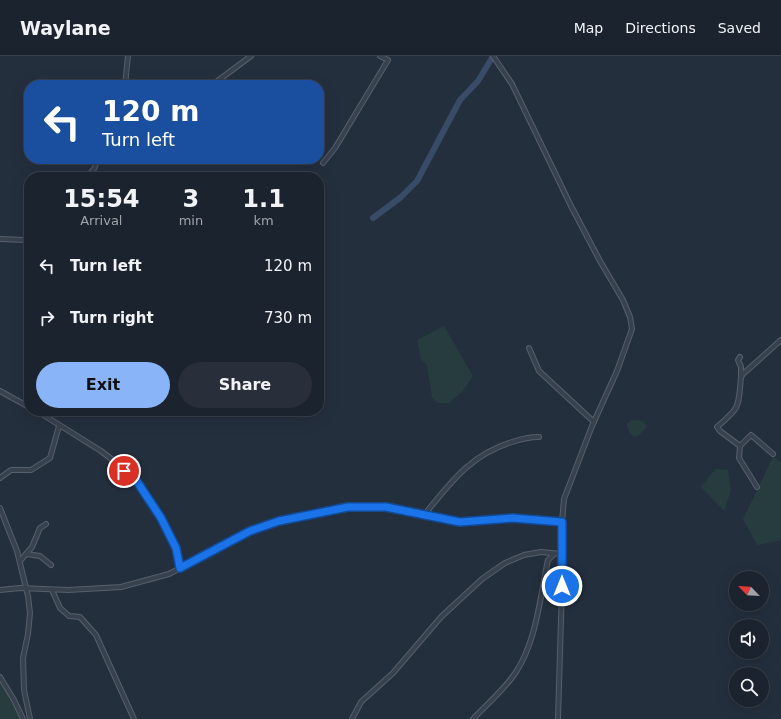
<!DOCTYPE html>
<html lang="en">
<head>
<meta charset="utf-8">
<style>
  body { margin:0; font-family:"DejaVu Sans",sans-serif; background:#282f3a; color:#f1f3f6; height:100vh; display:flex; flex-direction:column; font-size:15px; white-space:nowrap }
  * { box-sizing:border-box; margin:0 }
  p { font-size:13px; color:#a0a4aa }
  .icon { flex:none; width:22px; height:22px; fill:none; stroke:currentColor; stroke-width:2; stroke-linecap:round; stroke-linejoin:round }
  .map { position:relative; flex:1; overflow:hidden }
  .drawer { position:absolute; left:24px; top:116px; width:300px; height:244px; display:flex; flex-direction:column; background:#1b232e; border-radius:16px; box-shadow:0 4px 16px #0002,0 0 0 1px #39404a }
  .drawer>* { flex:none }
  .top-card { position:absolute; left:24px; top:24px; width:300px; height:84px; border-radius:16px; box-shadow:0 4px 16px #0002,0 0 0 1px #39404a; background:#1a4fa0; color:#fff; overflow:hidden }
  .needle { width:26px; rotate:295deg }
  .tools { position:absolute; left:729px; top:515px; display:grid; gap:8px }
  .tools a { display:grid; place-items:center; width:40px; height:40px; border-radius:50%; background:#1b232e; box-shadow:0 4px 16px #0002,0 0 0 1px #39404a; font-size:20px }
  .pin { position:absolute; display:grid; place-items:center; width:34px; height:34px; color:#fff; margin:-17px; border:2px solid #fff; border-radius:50%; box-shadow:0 1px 4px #0007 }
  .me { position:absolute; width:44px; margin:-22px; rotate:0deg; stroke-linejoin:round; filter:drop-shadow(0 0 3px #0008) }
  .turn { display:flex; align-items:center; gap:14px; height:84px; padding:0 12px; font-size:18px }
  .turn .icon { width:52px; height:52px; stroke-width:2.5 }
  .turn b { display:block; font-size:28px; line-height:34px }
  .eta { display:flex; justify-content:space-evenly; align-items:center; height:68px; text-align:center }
  .eta b { font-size:24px; font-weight:700; line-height:28px }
  .cta { display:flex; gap:8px; margin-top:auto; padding:8px 12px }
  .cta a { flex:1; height:46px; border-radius:24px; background:#8ab4f8; color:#111; font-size:16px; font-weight:700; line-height:46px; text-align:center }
  .cta a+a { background:#282f3a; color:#f1f3f6 }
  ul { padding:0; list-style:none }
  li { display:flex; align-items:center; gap:12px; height:52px; padding:0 12px }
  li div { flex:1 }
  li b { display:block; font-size:15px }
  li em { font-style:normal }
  header { display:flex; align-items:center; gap:24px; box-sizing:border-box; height:56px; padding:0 20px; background:#1b232e; border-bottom:1px solid #39404a }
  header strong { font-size:19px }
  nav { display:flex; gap:22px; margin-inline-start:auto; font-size:14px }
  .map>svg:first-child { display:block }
  .green { fill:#263c3f }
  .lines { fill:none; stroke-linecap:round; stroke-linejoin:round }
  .river { stroke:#394c67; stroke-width:6 }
  .minor-casing { stroke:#565f6c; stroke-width:6 }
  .minor { stroke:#38414e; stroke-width:4 }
  .route-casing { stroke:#114b97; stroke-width:10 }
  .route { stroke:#1a73e8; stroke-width:7 }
</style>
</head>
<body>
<header>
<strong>Waylane</strong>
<nav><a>Map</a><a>Directions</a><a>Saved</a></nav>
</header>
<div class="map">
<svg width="781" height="663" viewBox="0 0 781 663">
  <rect width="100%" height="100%" fill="#242f3e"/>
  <g class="green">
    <path d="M444,270l29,50 -12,17 -12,10h-12l-5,-6 -5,-32 -6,-6 -4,-19z"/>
    <path d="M631,364l12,1 4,6 -8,8 -4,2c-6,-4 -7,-7 -8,-13z"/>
    <path d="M773,401l8,6v75l-2,3 -22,4 -14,-26z"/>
    <path d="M715,413l13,1 3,21 -7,20 -23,-24z"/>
    <path d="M0,625l14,23 6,15h-20z"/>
  </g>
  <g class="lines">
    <path class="river" d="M373,162l28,-21 16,-16 43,-81 18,-19 14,-23"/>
    <defs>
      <g id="minor">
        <path d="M493,0l19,28 59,122 29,55 23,39 7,17 2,12 -15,42 -25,55 -28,73 -2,23v64l-4,133"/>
        <path d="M125,29l3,-29"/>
        <path d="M212,29l39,-29"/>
        <path d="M153,103h7"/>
        <path d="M323,107l12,-15 53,-88 -8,-4"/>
        <path d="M87,121l7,-8 4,-10"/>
        <path d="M0,183l24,1 5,-3"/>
        <path d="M529,292l10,23 55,51"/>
        <path d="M740,301l-2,3 3,7v10"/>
        <path d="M0,335l29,16"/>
        <path d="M37,355l64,40 30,23 36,54 9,20 4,20"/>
        <path d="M740,390l11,-11 22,19"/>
        <path d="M0,422l11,-8h20l19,-12 9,-32"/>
        <path d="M757,431l-18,-29 1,-12 -20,-15 -3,-4c24,-21 21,-19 24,-50l2,-3 38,-34"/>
        <path d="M0,452l17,43 11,45 2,17 -2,21 -5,24 1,32 6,29"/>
        <path d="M424,459c27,-33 46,-60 88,-73 9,-3 17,-5 27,-5"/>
        <path d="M27,498l13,2 11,9"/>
        <path d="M20,505l12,-14 8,-19 6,-4"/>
        <path d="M0,534l20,-2 48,2 53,-3 48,-13 81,-43 29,-10 70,-14h37l74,14 52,-3 50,4"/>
        <path d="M52,534l8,18 9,8 11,1 16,18 38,84"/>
        <path d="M0,621l14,23 9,19"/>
        <path d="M352,663l9,-17 32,-29 48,-56 41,-38 23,-16 19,-8 17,-3 21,2"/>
        <path d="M473,663c14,-15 32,-30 43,-47 21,-32 24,-76 32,-112l6,-6"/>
      </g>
    </defs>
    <use href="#minor" class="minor-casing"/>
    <use href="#minor" class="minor"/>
  </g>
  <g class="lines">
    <defs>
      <path id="route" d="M124,415l12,9 25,38 15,30 4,20 70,-37 29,-10 69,-14h38l74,15 52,-4 50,4v64"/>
    </defs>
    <use href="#route" class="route-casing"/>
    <use href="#route" class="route"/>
  </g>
</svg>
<div class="tools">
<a><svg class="needle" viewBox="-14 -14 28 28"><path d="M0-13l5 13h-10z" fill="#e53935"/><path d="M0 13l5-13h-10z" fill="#a0a4aa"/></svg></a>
<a><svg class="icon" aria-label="sound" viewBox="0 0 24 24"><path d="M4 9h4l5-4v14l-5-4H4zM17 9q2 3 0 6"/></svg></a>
<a><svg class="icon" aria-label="search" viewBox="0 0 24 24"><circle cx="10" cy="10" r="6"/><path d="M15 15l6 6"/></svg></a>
</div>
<div class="pin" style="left:124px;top:415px;background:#d93025"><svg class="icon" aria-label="arrive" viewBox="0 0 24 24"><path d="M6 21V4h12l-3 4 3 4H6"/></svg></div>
<svg class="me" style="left:562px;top:530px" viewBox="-20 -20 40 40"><circle r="17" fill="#1a73e8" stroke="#fff" stroke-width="3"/><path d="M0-11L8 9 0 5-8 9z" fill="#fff"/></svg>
<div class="top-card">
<div class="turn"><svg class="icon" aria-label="left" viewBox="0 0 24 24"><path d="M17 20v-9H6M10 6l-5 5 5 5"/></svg><div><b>120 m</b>Turn left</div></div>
</div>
<section class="drawer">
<div class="eta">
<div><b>15:54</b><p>Arrival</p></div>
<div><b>3</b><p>min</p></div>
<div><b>1.1</b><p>km</p></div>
</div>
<ul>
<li><svg class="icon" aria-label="left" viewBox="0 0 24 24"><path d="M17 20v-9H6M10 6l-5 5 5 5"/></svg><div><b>Turn left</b></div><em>120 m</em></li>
<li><svg class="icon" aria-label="right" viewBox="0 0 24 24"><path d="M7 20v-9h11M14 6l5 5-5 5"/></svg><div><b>Turn right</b></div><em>730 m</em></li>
</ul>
<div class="cta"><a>Exit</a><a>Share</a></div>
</section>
</div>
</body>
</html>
